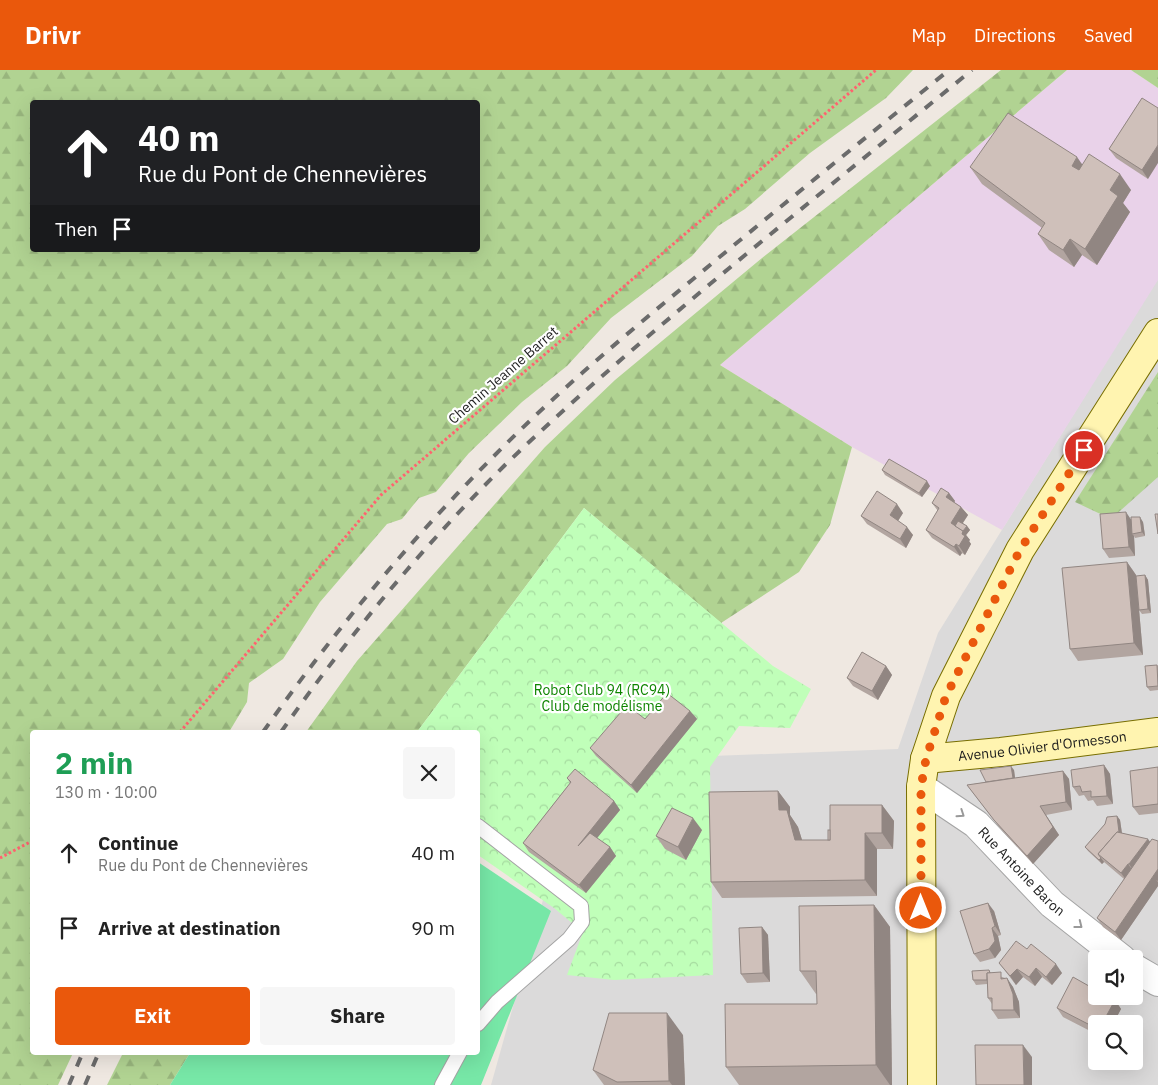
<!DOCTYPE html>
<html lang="en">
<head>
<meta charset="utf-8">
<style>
  body { margin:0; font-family:"IBM Plex Sans",sans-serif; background:#f6f6f6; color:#222; height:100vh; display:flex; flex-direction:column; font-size:19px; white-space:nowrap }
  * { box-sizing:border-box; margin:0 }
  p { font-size:16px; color:#767676 }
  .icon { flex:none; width:28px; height:28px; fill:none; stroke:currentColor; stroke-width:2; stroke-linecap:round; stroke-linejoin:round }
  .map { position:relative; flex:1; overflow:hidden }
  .drawer { position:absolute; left:30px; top:660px; width:450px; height:325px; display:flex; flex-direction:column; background:#fff; border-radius:5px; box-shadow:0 5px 20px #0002 }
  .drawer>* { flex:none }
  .guide { position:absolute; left:30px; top:30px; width:450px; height:152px; border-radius:5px; box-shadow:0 5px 20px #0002; background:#202124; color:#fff; overflow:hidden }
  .buttons { position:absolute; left:1088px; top:880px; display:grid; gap:10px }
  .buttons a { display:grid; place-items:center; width:55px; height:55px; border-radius:5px; background:#fff; box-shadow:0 5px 20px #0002; font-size:25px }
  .pin { position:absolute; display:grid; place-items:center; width:42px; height:42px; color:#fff; margin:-21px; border:2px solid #fff; border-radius:50%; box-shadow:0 1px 5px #0007 }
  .me { position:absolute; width:55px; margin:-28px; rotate:0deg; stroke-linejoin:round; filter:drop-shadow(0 0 4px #0008) }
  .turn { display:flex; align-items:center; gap:18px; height:105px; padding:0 25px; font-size:22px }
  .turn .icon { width:65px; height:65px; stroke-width:2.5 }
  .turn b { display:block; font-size:35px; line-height:42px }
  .then { display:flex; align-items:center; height:48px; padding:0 25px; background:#0003; gap:10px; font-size:19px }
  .round { display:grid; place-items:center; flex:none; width:52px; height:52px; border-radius:5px; background:#f6f6f6 }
  .headline { display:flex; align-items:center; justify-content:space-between; height:85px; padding:0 25px }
  h1 { font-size:30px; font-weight:700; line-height:38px; color:#1e9e55 }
  .button { display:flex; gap:10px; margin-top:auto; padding:10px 25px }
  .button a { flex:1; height:58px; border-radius:5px; background:#ea580c; color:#fff; font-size:20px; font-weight:700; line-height:58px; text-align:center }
  .button a+a { background:#f6f6f6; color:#222 }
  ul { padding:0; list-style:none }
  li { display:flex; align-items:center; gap:15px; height:75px; padding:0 25px }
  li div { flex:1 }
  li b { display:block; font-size:19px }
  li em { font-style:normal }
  header { display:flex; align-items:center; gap:30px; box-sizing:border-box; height:70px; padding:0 25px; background:#ea580c; color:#fff }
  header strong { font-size:24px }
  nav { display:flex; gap:28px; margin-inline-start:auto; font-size:18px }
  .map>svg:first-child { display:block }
  .residential { fill:#dbdada; fill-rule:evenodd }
  .industrial { fill:#e9d2e9 }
  .forest { fill:url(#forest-firs); fill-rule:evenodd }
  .park { fill:url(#park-crowns) }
  .pitch { fill:#77e7a7 }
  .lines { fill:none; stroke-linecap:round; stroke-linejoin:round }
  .service-casing { stroke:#a4a4a4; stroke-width:16 }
  .minor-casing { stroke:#a4a4a4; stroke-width:30 }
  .secondary-casing { stroke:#786e00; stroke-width:30 }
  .path { stroke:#ff636f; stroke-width:3; stroke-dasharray:2.5 2.5; stroke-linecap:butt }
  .service { stroke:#fff; stroke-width:14 }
  .minor { stroke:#fff; stroke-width:28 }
  .secondary { stroke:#fff4b0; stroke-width:28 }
  .rail { stroke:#6b6b6b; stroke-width:4; stroke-dasharray:10 10; stroke-linecap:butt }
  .wall { fill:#b2a5a0 }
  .shaded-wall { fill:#918682 }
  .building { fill:#cfc0ba; stroke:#918682 }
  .oneway { stroke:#999 }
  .route { stroke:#ea580c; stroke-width:9; stroke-dasharray:0 16.2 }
  .labels { text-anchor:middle; stroke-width:4.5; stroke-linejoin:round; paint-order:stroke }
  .street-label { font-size:14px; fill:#1d1d1d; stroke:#fff }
  .park-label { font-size:14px; fill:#0e8500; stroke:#fff }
</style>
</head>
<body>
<header>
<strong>Drivr</strong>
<nav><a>Map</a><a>Directions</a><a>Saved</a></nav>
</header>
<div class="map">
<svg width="1158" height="1015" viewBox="0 0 1158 1015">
  <defs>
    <pattern id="forest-firs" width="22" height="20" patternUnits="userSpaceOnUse" patternTransform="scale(1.25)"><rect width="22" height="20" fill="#b1d392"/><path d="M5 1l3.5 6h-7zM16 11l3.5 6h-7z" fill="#98b57d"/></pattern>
    <pattern id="park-crowns" width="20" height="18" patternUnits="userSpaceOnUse" patternTransform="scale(1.25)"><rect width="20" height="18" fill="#c0ffb9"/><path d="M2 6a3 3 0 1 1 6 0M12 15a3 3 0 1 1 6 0" fill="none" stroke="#a5da9f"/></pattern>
  </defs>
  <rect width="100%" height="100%" fill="#efe8e1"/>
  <path class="residential" d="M1158,208v807h-667l91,-324 316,-12 40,-116zM1096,889h38v37h-38zM1096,954h38v37h-38z"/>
  <path class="industrial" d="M1067,0h64l27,18v192l-156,250 -150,-83 -132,-82z"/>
  <g class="forest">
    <path d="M0,0h913l-27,28 -76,55 -65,56 -27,17 -26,30 -81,62 -44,48 -45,36 -53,51 -33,39 -17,6 -17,21 -15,5 -67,78 -37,57 -34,24 -2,19 -18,30h-197v320l41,1 -15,32h-58zM32,32h446v148h-446z"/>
    <path d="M1001,0h66l-347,295 132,82 -22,78 -31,47 -78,51 -137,-115 -167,224h-111l51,-71 188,-214 70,-67 147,-122z"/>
    <path d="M1131,0h27v18z"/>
    <path d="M1158,302v105l-47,42 -36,-17z"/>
    <path d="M123,983h67l-20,32h-63z"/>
  </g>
  <path class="park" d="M584,438l189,158 38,23 -21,39 -51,-2 -29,41 3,208 -99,5 -47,-5 16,-43 -29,-24 -76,-53v-123h-61z"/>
  <path class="pitch" d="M478,792l73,49 -70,174h-311l20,-32 288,-1z"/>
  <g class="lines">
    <defs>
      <g id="service">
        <path d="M478,756l103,80 1,16 -13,17 -72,63 -19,22"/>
        <path d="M442,1015l18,-33"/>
      </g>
      <g id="minor">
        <path id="s1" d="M921,717l55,37 76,80 70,55"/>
        <path d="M1134,898l24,14"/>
      </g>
      <g id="secondary">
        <path id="s2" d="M925,689l76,-7 157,-20"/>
        <path d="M922,1015l-1,-298 4,-28 21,-63 74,-146 138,-217"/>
      </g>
    </defs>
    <use href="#service" class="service-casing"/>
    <use href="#minor" class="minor-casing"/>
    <use href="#secondary" class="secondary-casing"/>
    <g class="path">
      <path d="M180,662l201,-237 495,-425"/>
      <path d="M0,788l32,-17"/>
    </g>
    <use href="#service" class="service"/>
    <use href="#minor" class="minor"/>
    <use href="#secondary" class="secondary"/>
    <g class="rail">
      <path d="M263,662c69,-98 146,-191 231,-276 62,-63 130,-120 198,-176 85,-71 171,-140 257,-210"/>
      <path d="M281,662c66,-94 141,-185 223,-266 66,-64 136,-123 206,-182 87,-72 175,-143 262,-214"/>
      <path d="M69,1015l14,-33"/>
      <path d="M85,1015l14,-33"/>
    </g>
  </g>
  <g class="wall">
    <path d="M1142,28l6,81 -32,-21 -7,-9z"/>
    <path d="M1083,95l48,25 -8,13 7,9 -33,53 -15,-10 -8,12 -25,-17 -11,-16 4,-6 -60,-44 -12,-17z"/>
    <path d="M882,400l48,16 -8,11 -37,-22z"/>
    <path d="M949,423l6,8 -1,1 7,5 7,8 -5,8 4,3 3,4 -4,5 4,5 -1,1 2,3 -6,11 -3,-2 -2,3 -28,-18 -6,-8 12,-19 -6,-8z"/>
    <path d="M903,443l-5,8 15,14 -7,13 -39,-24 -6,-8z"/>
    <path d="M1131,449l12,3 2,14 -10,2 -1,-2 1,20 -26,2 -6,-9z"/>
    <path d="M1127,492l9,13 7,80 -65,6 -8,-12z"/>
    <path d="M1145,505l3,5 3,33 -9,1 -3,-4z"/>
    <path d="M1157,595l1,1v24l-8,1 -3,-4z"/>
    <path d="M886,596l6,9 -14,25 -25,-14 -6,-8z"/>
    <path d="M690,641l7,8 -60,74 -41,-37 -6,-8 55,-29z"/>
    <path d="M1104,695l6,9 3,30 -16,2 -4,-6 -5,1 -4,-6 -5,1 -6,-9z"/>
    <path d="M1158,697v46l-19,2 -6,-8z"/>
    <path d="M1014,700l1,8 48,-7 6,8 3,31 -26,5 13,20 -26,29 -33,-36 -33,-43 19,-3z"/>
    <path d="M567,708l47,23 6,9 -23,28 13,9 6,9 -30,37 -57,-41 -6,-9 47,-60z"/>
    <path d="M778,721l12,16v8l8,12 4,13h26l2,-10 52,-25 12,16 -1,28h-16v47l-155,2 -11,-16z"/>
    <path d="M1117,746l3,4 2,13 28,9 8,-1v45l-37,54 -18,-13 -6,-9 27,-39 -20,-17 -2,2 -14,-13 -3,-4 20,-23z"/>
    <path d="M702,760l-16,30 -21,-11 -9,-13z"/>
    <path d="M874,835l16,22 2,158h-153l-13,-18 91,-63v-10h-1l-16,-23z"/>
    <path d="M994,841l7,24 -3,1 3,14 -6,8 -15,4 -6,-8z"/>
    <path d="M762,857l6,8 2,47 -23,1 -6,-9z"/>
    <path d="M1027,879l35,24 -10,12 -10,-8 -7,9 -12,-9 -7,8 -17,-22z"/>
    <path d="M989,900l2,3 14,5 8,9 6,15 1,16 -22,1 -6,-9v-6l-4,-6 -1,-14 -11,1 -3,-5z"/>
    <path d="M1115,930l6,9 -8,15h-17v10l-33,-17 -6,-9z"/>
    <path d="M683,965l2,50h-81l-11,-15z"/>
  </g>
  <g class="shaded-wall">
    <path d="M1158,75v18l-10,16 -6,-9z"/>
    <path d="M1077,87l12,17 -6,8 -11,-16z"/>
    <path d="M1120,104l11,16 -8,13 7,9 -33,53 -12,-16 25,-59z"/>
    <path d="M1070,169l12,16 -8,12 -11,-17z"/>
    <path d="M927,411l3,5 -8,11 -3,-4z"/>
    <path d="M949,423l6,8 -3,5 -6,-9z"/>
    <path d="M897,434l6,9 -7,11 -6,-9z"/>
    <path d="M961,437l7,8 -10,15 -7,-7z"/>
    <path d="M1126,442l6,9v13l2,2 1,20 -6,-9z"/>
    <path d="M1140,447l3,5 2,14 -3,-4z"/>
    <path d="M967,456l3,4 -4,5 4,5 -1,1 2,3 -6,11 -6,-9 3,-13z"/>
    <path d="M907,457l6,8 -7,13 -6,-9z"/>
    <path d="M956,474l6,9 -2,3 -6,-9z"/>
    <path d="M1127,492l9,13 7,80 -9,-12z"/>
    <path d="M1145,505l3,5 3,33 -3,-4z"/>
    <path d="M886,596l6,9 -14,25 -6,-9z"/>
    <path d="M690,641l7,8 -60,74 -6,-8z"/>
    <path d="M1104,695l6,9 3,30 -6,-8z"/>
    <path d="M1011,696l3,4 2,16 -3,-4z"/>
    <path d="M1063,701l6,8 3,31 -6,-8z"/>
    <path d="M778,721l12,16v8l8,12 9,29 -12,-16 -16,-30z"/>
    <path d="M614,731l6,9 -36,44 -6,-8z"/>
    <path d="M882,735l12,16 -1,28 -11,-16z"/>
    <path d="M1040,736l19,29 -26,29 -6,-8z"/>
    <path d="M1117,746l3,4 3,21 -17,19z"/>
    <path d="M693,748l9,12 -16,30 -8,-13z"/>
    <path d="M865,763l12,16v47l-12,-16z"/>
    <path d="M1148,769l6,8 -19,26 -6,-9z"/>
    <path d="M610,777l6,9 -30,37 -7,-8z"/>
    <path d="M1101,788l3,4 -2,2 -3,-4z"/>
    <path d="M1128,794l6,8 -7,9 -6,-8z"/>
    <path d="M1158,799v12l-2,-1 2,2v4l-37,54 -6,-8z"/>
    <path d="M988,833l6,8 7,24 -6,-9z"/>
    <path d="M874,835l16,22 2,158h-2l-14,-20z"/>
    <path d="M762,857l6,8 2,47 -7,-9z"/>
    <path d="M992,858l6,8 3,14 -6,8 -6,-9z"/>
    <path d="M1056,894l6,9 -10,12 -6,-8z"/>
    <path d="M1036,898l6,9 -7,9 -6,-9z"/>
    <path d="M1017,899l6,8 -7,8 -6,-9z"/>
    <path d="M1007,908l6,9 6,15 1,16 -6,-8z"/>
    <path d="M1115,930l6,9 -8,15h-11z"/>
    <path d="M667,943l16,22 2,50h-13l-3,-4z"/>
    <path d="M1090,951l6,8 -5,-1 -3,-4z"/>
    <path d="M1023,975l9,12v28h-8z"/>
  </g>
  <g class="building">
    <path d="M1142,28l16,10v37l-16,25 -33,-21z"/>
    <path d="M1008,43l69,44 -5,9 7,4 10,-16 31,20 -10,16 8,6 -33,53 -15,-10 -7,11 -25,-16 7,-11 -75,-56z"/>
    <path d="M889,389l38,22 -8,12 -37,-23z"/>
    <path d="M941,418l8,5 -3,4 15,10 -10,16 12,8 -1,3 3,2 -6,10 -3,-2 -2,3 -28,-17 13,-22 -7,-5z"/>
    <path d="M877,421l20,13 -7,11 17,12 -7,12 -39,-23z"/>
    <path d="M1126,442l3,35 -26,2 -3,-35z"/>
    <path d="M1155,444h3v20z"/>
    <path d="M1131,447h9l2,15 -10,2z"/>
    <path d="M958,451l9,5 -4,5 -8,-5z"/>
    <path d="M1127,492l7,81 -64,6 -8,-81z"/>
    <path d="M1145,505l3,34 -9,1 -3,-34z"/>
    <path d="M862,582l24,14 -14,25 -25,-13z"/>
    <path d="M1157,595l1,21 -11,1 -2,-21z"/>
    <path d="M667,623l23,18 -59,74 -41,-37 37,-43 18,14z"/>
    <path d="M1104,695l3,31 -16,1v-6l-9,1 -2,-6 -7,1 -2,-17z"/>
    <path d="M1011,696l2,12 -27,4 -6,-12z"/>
    <path d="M1158,697v37l-25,3 -3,-36z"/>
    <path d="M575,699l39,32 -36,45 12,-13 20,14 -31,38 -56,-42 48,-61 -4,-4z"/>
    <path d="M1063,701l3,31 -26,4 13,21 -26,29 -33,-36 -27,-35z"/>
    <path d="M778,721l1,19h8l8,30h35v-35h52v28h-17v47l-154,2 -2,-90z"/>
    <path d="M672,738l21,10 -15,29 -22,-11z"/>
    <path d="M1117,746l2,16h-2l-19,22 3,4 -2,2 -14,-13 20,-23 2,-7z"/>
    <rect x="828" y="760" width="2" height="10"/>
    <path d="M1117,762l31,7 -19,25h-1l-7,9 -23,-19z"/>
    <path d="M1152,769l6,2v28l-43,63 -18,-14z"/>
    <path d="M988,833l7,23 -3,2 3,13 -6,8 -15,5 -14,-43z"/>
    <path d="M874,835l2,160 -150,2 -1,-63h92l-1,-33h-16l-1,-65z"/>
    <path d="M762,857l1,46 -22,1 -2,-46z"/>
    <path d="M1016,871l11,8 4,-5 25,20 -10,13 -10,-9 -7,9 -12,-8 -7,7 -11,-13z"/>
    <path d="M989,900l1,3h-3v7h-14l-1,-9z"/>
    <path d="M1001,902v7l6,-1 6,16 1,16h-22v-12h-4l-1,-25z"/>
    <path d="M1073,907l23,13v6h12l7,4 -13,24h-6l-6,-3 -2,3 -31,-16z"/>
    <path d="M609,943h58l2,68 -52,1 -24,-12z"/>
    <path d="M1093,955l3,2v4l-5,-3z"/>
    <path d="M975,975h48l1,40h-48z"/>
  </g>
  <defs><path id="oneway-chevron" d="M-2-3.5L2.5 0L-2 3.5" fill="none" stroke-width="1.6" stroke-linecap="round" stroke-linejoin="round" transform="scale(1.25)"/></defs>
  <g class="oneway">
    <use href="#oneway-chevron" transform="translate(961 744) rotate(34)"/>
    <use href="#oneway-chevron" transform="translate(1079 855) rotate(38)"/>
  </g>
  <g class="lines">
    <path class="route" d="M921,838v-121l5,-28 20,-63 74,-146 64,-100"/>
  </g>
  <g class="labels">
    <g class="street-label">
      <text transform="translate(503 305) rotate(-41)" y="5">Chemin Jeanne Barret</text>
      <text dy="5" stroke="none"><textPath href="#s2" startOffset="118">Avenue Olivier d'Ormesson</textPath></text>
      <text dy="5" stroke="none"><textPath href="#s1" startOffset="132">Rue Antoine Baron</textPath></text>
    </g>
    <g class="park-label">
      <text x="602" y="625">Robot Club 94 (RC94)<tspan x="602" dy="16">Club de modélisme</tspan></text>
    </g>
  </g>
</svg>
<div class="buttons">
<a><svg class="icon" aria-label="sound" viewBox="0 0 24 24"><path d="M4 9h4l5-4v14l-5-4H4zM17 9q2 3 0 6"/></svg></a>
<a><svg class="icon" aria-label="search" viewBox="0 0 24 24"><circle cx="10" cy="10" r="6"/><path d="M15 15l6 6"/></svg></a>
</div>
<div class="pin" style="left:1084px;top:380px;background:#d93025"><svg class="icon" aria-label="arrive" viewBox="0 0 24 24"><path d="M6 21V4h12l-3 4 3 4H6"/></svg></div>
<svg class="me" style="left:921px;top:838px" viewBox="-20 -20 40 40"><circle r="17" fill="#ea580c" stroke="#fff" stroke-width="3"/><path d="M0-11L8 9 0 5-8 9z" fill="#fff"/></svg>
<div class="guide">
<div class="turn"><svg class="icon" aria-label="ahead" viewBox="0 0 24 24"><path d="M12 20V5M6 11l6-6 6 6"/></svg><div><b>40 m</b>Rue du Pont de Chennevières</div></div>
<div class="then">Then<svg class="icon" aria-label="arrive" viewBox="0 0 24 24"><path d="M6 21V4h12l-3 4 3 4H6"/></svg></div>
</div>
<section class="drawer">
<div class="headline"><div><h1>2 min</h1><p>130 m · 10:00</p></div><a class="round"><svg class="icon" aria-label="close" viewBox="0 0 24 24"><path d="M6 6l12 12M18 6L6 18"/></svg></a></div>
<ul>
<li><svg class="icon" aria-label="ahead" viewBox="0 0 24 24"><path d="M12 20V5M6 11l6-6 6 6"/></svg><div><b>Continue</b><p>Rue du Pont de Chennevières</p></div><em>40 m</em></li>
<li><svg class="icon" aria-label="arrive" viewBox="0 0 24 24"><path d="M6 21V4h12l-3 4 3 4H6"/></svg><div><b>Arrive at destination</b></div><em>90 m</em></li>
</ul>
<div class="button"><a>Exit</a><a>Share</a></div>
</section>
</div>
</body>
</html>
